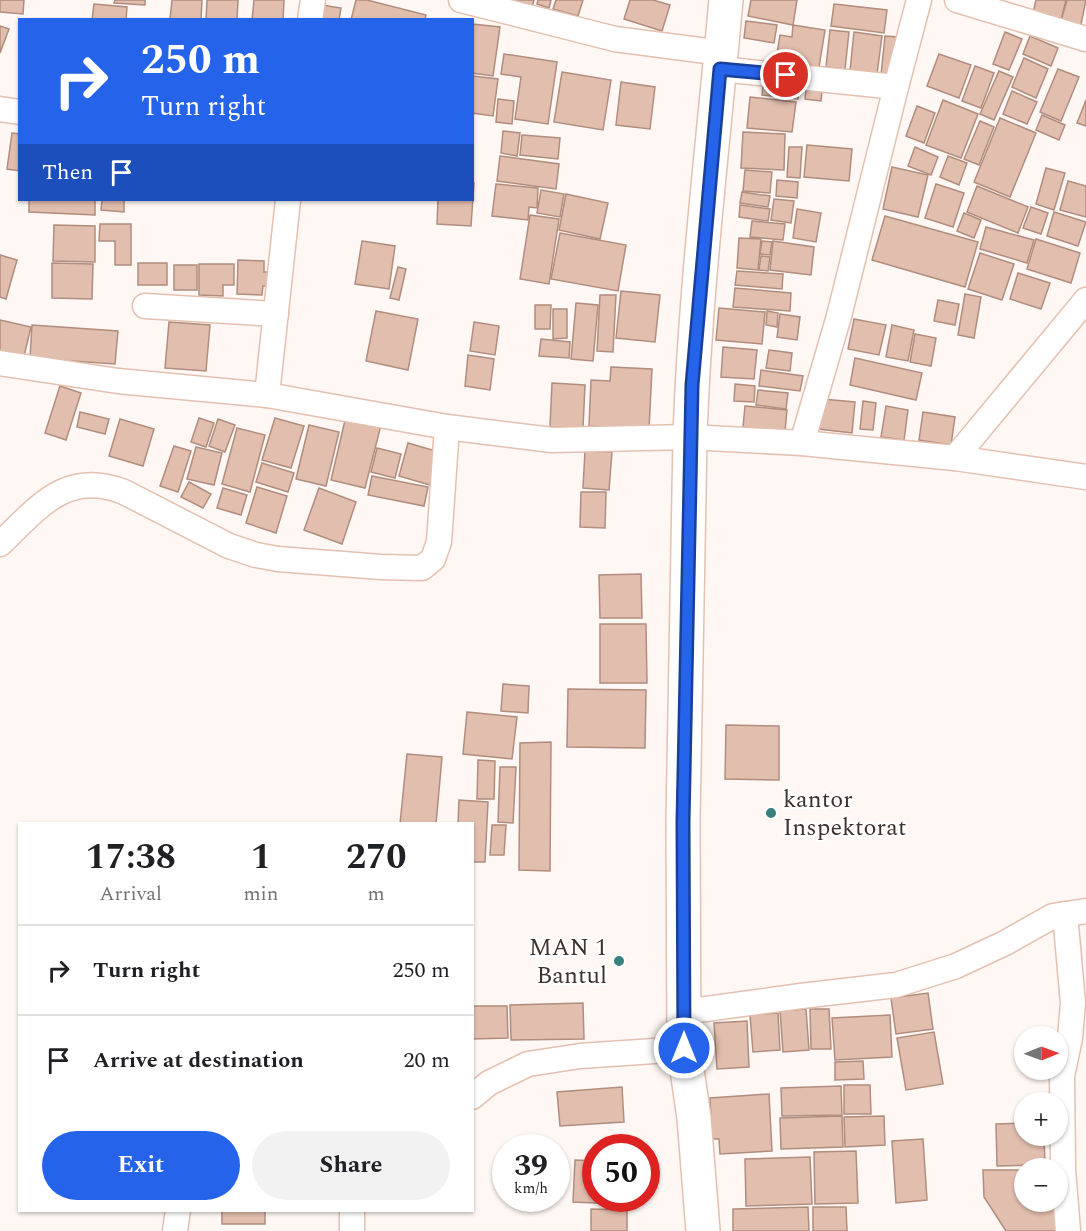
<!DOCTYPE html>
<html lang="en">
<head>
<meta charset="utf-8">
<style>
  body { margin:0; font-family:Spectral,serif; background:#f2f2f2; color:#202124; height:100vh; display:flex; flex-direction:column; font-size:22px; white-space:nowrap }
  * { box-sizing:border-box; margin:0 }
  p { font-size:20px; color:#757577 }
  .icon { flex:none; width:33px; height:33px; fill:none; stroke:currentColor; stroke-width:2; stroke-linecap:round; stroke-linejoin:round }
  .map { position:relative; flex:1; overflow:hidden }
  .side { position:absolute; left:18px; top:822px; width:456px; height:390px; display:flex; flex-direction:column; background:#fff; border-radius:0px; box-shadow:0 2px 4px #0004 }
  .side>* { flex:none }
  .banner { position:absolute; left:18px; top:18px; width:456px; height:183px; border-radius:0px; box-shadow:0 2px 4px #0004; background:#2563eb; color:#fff; overflow:hidden }
  .needle { width:39px; rotate:89deg }
  .buttons { position:absolute; left:1014px; top:1026px; display:grid; gap:12px }
  .buttons a { display:grid; place-items:center; width:54px; height:54px; border-radius:50%; background:#fff; box-shadow:0 2px 4px #0004; font-size:30px }
  .speed { position:absolute; left:492px; top:1134px; display:flex; gap:12px; font-size:30px; font-weight:700; text-align:center }
  .speed>* { display:grid; place-content:center; width:78px; height:78px; border-radius:50%; background:#fff; box-shadow:0 2px 4px #0004; line-height:1 }
  .speed small { font-size:15px; font-weight:400 }
  .speed .limit { border:9px solid #d22; background:#fff; color:#111 }
  .pin { position:absolute; display:grid; place-items:center; width:51px; height:51px; color:#fff; margin:-26px; border:3px solid #fff; border-radius:50%; box-shadow:0 2px 6px #0007 }
  .me { position:absolute; width:66px; margin:-33px; rotate:0deg; stroke-linejoin:round; filter:drop-shadow(0 0 4px #0008) }
  .turn { display:flex; align-items:center; gap:21px; height:126px; padding:0 24px; font-size:27px }
  .turn .icon { width:78px; height:78px; stroke-width:2.5 }
  .turn b { display:block; font-size:42px; line-height:51px }
  .then { display:flex; align-items:center; height:57px; padding:0 24px; background:#0003; gap:12px; font-size:22px }
  .eta { display:flex; justify-content:space-evenly; align-items:center; height:102px; text-align:center }
  .eta b { font-size:36px; font-weight:700; line-height:42px }
  .cta { display:flex; gap:12px; margin-top:auto; padding:12px 24px }
  .cta a { flex:1; height:69px; border-radius:36px; background:#2563eb; color:#fff; font-size:24px; font-weight:700; line-height:69px; text-align:center }
  .cta a+a { background:#f2f2f2; color:#202124 }
  ul { padding:0; list-style:none }
  li { display:flex; align-items:center; gap:18px; height:90px; padding:0 24px; border-top:2px solid #e0e0e0 }
  li div { flex:1 }
  li b { display:block; font-size:22px }
  li em { font-style:normal }
  .map>svg:first-child { display:block }
  .building { fill:#e2beae; stroke:#b08d7e; stroke-width:1.5 }
  .lines { fill:none; stroke-linecap:round; stroke-linejoin:round }
  .street-casing { stroke:#e4c0b0; stroke-width:27 }
  .secondary-casing { stroke:#e4c0b0; stroke-width:36 }
  .street { stroke:#fff; stroke-width:24 }
  .secondary { stroke:#fff; stroke-width:33 }
  .route-casing { stroke:#184099; stroke-width:15 }
  .route { stroke:#2563eb; stroke-width:10 }
  .poi-dot { fill:#398181; stroke:#fff; stroke-width:2 }
  .labels { text-anchor:middle; stroke-width:4.5; stroke-linejoin:round; paint-order:stroke }
  .poi-label { font-size:24px; fill:#40322c; stroke:#fff; text-anchor:start }
</style>
</head>
<body>
<div class="map">
<svg width="1086" height="1231" viewBox="0 0 1086 1231">
  <rect width="100%" height="100%" fill="#fef7f3"/>
  <g class="building">
    <path d="M0,0h24l-1,14 -23,-2z"/>
    <path d="M115,0h30v5l-31,-2z"/>
    <path d="M172,0h30l-1,20 -31,-1z"/>
    <path d="M207,0h31l-1,20h-31z"/>
    <path d="M254,0h30l-1,20h-31z"/>
    <path d="M356,0h11l59,15 -1,5h-74z"/>
    <path d="M508,0h26l-2,7z"/>
    <path d="M538,0h13l-2,8 -12,-4z"/>
    <path d="M556,0h27l-5,16 -25,-7z"/>
    <path d="M630,0h23l17,5 -8,26 -38,-12z"/>
    <path d="M751,0h46l-4,25 -45,-9z"/>
    <path d="M1036,0h30l-6,24 -28,-7z"/>
    <path d="M1067,0h19l-6,29 -20,-5z"/>
    <path d="M94,4l33,3 -1,13h-34z"/>
    <path d="M834,4l53,6 -3,23 -53,-7z"/>
    <path d="M322,5l19,3 -2,12h-19z"/>
    <path d="M746,21l31,4 -3,18 -30,-5z"/>
    <path d="M472,24l28,3 -7,49 -21,-3z"/>
    <path d="M793,25l32,5 -6,37 -43,-7 4,-25 12,2z"/>
    <path d="M0,26l9,3 -9,24z"/>
    <path d="M830,30l19,2 -4,37 -19,-2z"/>
    <path d="M854,32l28,4 -5,38 -27,-3z"/>
    <path d="M1005,32l17,7 -13,31 -16,-6z"/>
    <path d="M885,36l14,1 -3,39 -15,-1z"/>
    <path d="M1030,36l28,12 -7,18 -28,-12z"/>
    <path d="M504,54l53,8 -9,62 -33,-5 6,-42 -20,-3z"/>
    <path d="M939,54l32,11 -12,33 -32,-12z"/>
    <path d="M1024,58l24,11 -12,29 -24,-11z"/>
    <path d="M975,66l19,7 -13,35 -19,-7z"/>
    <path d="M1058,69l21,8 -18,44 -21,-9z"/>
    <path d="M999,71l14,6 -19,43 -14,-6z"/>
    <path d="M562,72l49,8 -8,50 -49,-8z"/>
    <path d="M473,76l25,3 -5,37 -21,-3z"/>
    <path d="M764,76l36,3 -2,20 -36,-4z"/>
    <path d="M807,81l16,2 -2,18 -16,-2z"/>
    <path d="M621,82l34,5 -5,42 -34,-4z"/>
    <path d="M1012,91l25,11 -10,22 -24,-10z"/>
    <path d="M750,97l46,5 -4,30 -45,-4z"/>
    <path d="M498,99l16,2 -2,23 -16,-2z"/>
    <path d="M943,100l35,14 -17,44 -35,-13z"/>
    <path d="M1086,100v26l-9,-3z"/>
    <path d="M917,106l18,7 -11,30 -18,-7z"/>
    <path d="M1042,115l23,10 -6,15 -23,-10z"/>
    <path d="M1000,118l36,15 -26,64 -36,-15z"/>
    <path d="M980,121l14,6 -15,38 -15,-6z"/>
    <path d="M503,131l17,2 -3,23 -16,-3z"/>
    <path d="M743,132l42,2 -1,36 -43,-2z"/>
    <path d="M12,133l8,1v37l-13,-2z"/>
    <path d="M522,135l38,3 -2,21 -38,-4z"/>
    <path d="M807,145l45,4 -3,32 -45,-4z"/>
    <path d="M789,147h13l-2,31 -13,-1z"/>
    <path d="M915,147l23,10 -7,18 -23,-9z"/>
    <path d="M500,156l59,8 -3,25 -59,-8z"/>
    <path d="M948,156l19,7 -8,22 -19,-8z"/>
    <path d="M892,167l36,8 -10,42 -35,-8z"/>
    <path d="M1046,168l19,5 -11,37 -18,-6z"/>
    <path d="M745,170l27,2 -2,21 -27,-2z"/>
    <path d="M777,180l21,2 -1,16 -21,-2z"/>
    <path d="M1068,181l18,5v31l-26,-7z"/>
    <path d="M472,183h2l-3,43 -34,-2 1,-24h34z"/>
    <path d="M496,184l42,4 -1,20 -8,-1 -1,13 -36,-4z"/>
    <path d="M936,184l28,9 -11,34 -28,-9z"/>
    <path d="M977,186l51,21 -10,26 -51,-21z"/>
    <path d="M541,190l23,4 -4,23 -23,-4z"/>
    <path d="M742,192l28,4 -2,11 -28,-4z"/>
    <path d="M566,194l42,9 -8,36 -41,-9z"/>
    <path d="M774,199l20,2 -3,22 -20,-3z"/>
    <path d="M29,200h66v15l-66,-3z"/>
    <path d="M102,200h22v12l-23,-2z"/>
    <path d="M740,205l30,4 -2,12 -29,-4z"/>
    <path d="M1031,207l17,6 -7,21 -18,-6z"/>
    <path d="M797,209l24,4 -5,29 -23,-4z"/>
    <path d="M1054,212l32,10 -8,24 -31,-10z"/>
    <path d="M964,213l17,7 -7,18 -17,-7z"/>
    <path d="M530,215l29,4 -10,65 -29,-5z"/>
    <path d="M885,216l93,26 -13,45 -93,-27z"/>
    <path d="M752,221l33,3 -2,16 -33,-3z"/>
    <path d="M100,224h31v41h-16v-24h-16z"/>
    <path d="M54,225l41,1v36l-42,-1z"/>
    <path d="M986,227l48,13 -7,23 -47,-14z"/>
    <path d="M560,233l66,12 -8,46 -67,-12z"/>
    <path d="M739,238l22,1 -3,31 -21,-2z"/>
    <path d="M1036,239l44,14 -9,30 -44,-14z"/>
    <path d="M362,241l33,5 -6,43 -34,-5z"/>
    <path d="M762,241l10,1 -2,13 -10,-1z"/>
    <path d="M773,241l41,6 -3,28 -41,-5z"/>
    <path d="M980,253l34,11 -12,36 -34,-11z"/>
    <path d="M0,255l17,5 -11,39 -6,-2z"/>
    <path d="M761,256l9,1 -2,14 -9,-1z"/>
    <path d="M238,260l26,1v11h6v14h-7l-1,9 -25,-1z"/>
    <path d="M52,263l41,1 -1,35 -40,-1z"/>
    <rect x="138" y="263" width="29" height="22"/>
    <path d="M199,264h35v21h-11v11l-24,-1z"/>
    <rect x="174" y="265" width="23" height="25"/>
    <path d="M398,267l8,2 -7,31 -9,-2z"/>
    <path d="M737,271l46,3 -1,15 -47,-4z"/>
    <path d="M1018,273l32,10 -9,26 -31,-10z"/>
    <path d="M735,288l56,5 -1,18 -57,-4z"/>
    <path d="M621,291l39,4 -5,47 -39,-4z"/>
    <path d="M965,294l16,3 -7,41 -16,-3z"/>
    <path d="M600,295h16l-3,57 -16,-1z"/>
    <path d="M938,300l21,4 -4,21 -21,-4z"/>
    <path d="M576,303l22,2 -5,56 -22,-2z"/>
    <path d="M535,305h16l-1,24h-15z"/>
    <path d="M719,308l46,4 -3,32 -46,-4z"/>
    <path d="M553,309h14v29l-14,1z"/>
    <path d="M376,311l42,8 -10,51 -42,-9z"/>
    <path d="M767,311l11,2 -1,14 -11,-2z"/>
    <path d="M780,314l20,3 -3,23 -20,-3z"/>
    <path d="M854,319l32,6 -7,30 -31,-6z"/>
    <path d="M0,320l31,7 -8,33 -23,-5z"/>
    <path d="M169,322l41,3 -4,46 -41,-3z"/>
    <path d="M474,322l25,4 -4,29 -25,-4z"/>
    <path d="M32,325l86,6 -3,33 -85,-6z"/>
    <path d="M892,325l22,5 -6,31 -22,-4z"/>
    <path d="M915,334l21,4 -5,28 -21,-4z"/>
    <path d="M541,339l29,3 -1,16 -30,-2z"/>
    <path d="M723,347l34,3 -3,29 -33,-2z"/>
    <path d="M769,350l23,3 -2,18 -24,-3z"/>
    <path d="M468,355l26,4 -4,31 -25,-4z"/>
    <path d="M855,358l67,15 -6,27 -66,-15z"/>
    <path d="M611,367l41,2 -3,60 -60,-3 2,-46 19,1z"/>
    <path d="M761,370l42,6 -3,15 -41,-5z"/>
    <path d="M552,383l33,2 -2,43 -33,-1z"/>
    <path d="M735,384l20,2 -1,16 -20,-1z"/>
    <path d="M60,386l21,7 -15,47 -21,-7z"/>
    <path d="M758,390l30,3 -2,16 -30,-4z"/>
    <path d="M822,399l33,3 -3,31 -34,-4z"/>
    <path d="M863,401l13,2 -3,27 -13,-1z"/>
    <path d="M745,406l42,4 -2,21 -42,-4z"/>
    <path d="M886,406l22,4 -4,30 -23,-3z"/>
    <path d="M80,412l29,7 -4,15 -28,-7z"/>
    <path d="M923,412l32,5 -4,28 -32,-5z"/>
    <path d="M346,416l35,9 -16,63 -34,-8z"/>
    <path d="M199,418l15,5 -8,24 -15,-5z"/>
    <path d="M275,418l29,8 -13,42 -29,-8z"/>
    <path d="M120,419l34,10 -11,37 -34,-10z"/>
    <path d="M218,419l17,6 -10,27 -16,-6z"/>
    <path d="M309,425l30,7 -13,54 -30,-7z"/>
    <path d="M237,428l28,7 -15,57 -28,-8z"/>
    <path d="M408,443l31,9 -9,33 -31,-9z"/>
    <path d="M174,446l17,5 -13,41 -18,-6z"/>
    <path d="M196,447l26,6 -8,32 -27,-6z"/>
    <path d="M377,448l24,6 -6,24 -24,-6z"/>
    <path d="M585,451l27,1 -3,38 -26,-2z"/>
    <path d="M262,463l32,10 -6,19 -32,-10z"/>
    <path d="M372,476l56,11 -4,19 -56,-11z"/>
    <path d="M189,482l22,12 -8,14 -22,-11z"/>
    <path d="M257,487l30,9 -11,37 -30,-10z"/>
    <path d="M223,488l24,7 -6,20 -24,-7z"/>
    <path d="M319,488l37,14 -14,42 -38,-14z"/>
    <path d="M581,492h25l-1,36 -25,-1z"/>
    <path d="M641,574l1,44h-42l-1,-43z"/>
    <path d="M600,624h46l1,59h-47z"/>
    <path d="M503,684l26,2 -1,27 -27,-2z"/>
    <path d="M568,689l78,1 -1,58 -78,-1z"/>
    <path d="M467,712l50,5 -5,42 -49,-5z"/>
    <path d="M726,725l53,1v54l-54,-1z"/>
    <path d="M551,742l-1,129 -31,-1 1,-127z"/>
    <path d="M407,754l35,3 -6,67h-36z"/>
    <path d="M478,760l17,1 -1,38h-17z"/>
    <path d="M500,767h16l-3,56 -15,-1z"/>
    <path d="M459,800l29,2 -3,60h-13v-38h-14z"/>
    <path d="M492,825h14l-2,30h-14z"/>
    <path d="M928,993l5,36 -37,5 -5,-36z"/>
    <path d="M583,1003l1,36 -73,1 -1,-35z"/>
    <path d="M472,1006h35l1,32 -36,1z"/>
    <path d="M806,1009l3,41 -26,2 -3,-41z"/>
    <path d="M810,1009h19l2,40h-20z"/>
    <path d="M778,1013l2,37 -27,2 -3,-37z"/>
    <path d="M890,1015l2,42 -57,3 -3,-42z"/>
    <path d="M747,1021l2,46 -32,2 -3,-46z"/>
    <path d="M934,1032l9,52 -37,6 -9,-52z"/>
    <path d="M863,1061l1,18 -29,1v-18z"/>
    <path d="M844,1085h26l1,29h-27z"/>
    <path d="M841,1086l1,29 -60,1 -1,-28z"/>
    <path d="M622,1087l2,35 -64,4 -3,-34z"/>
    <path d="M769,1094l3,57 -52,3 -1,-15h-7l-2,-41z"/>
    <path d="M842,1116l1,31 -62,2 -1,-31z"/>
    <path d="M884,1116l1,29 -40,2 -1,-30z"/>
    <path d="M1024,1123v13h20l1,29 -48,1 -1,-42z"/>
    <path d="M923,1139l4,61 -31,3 -4,-62z"/>
    <path d="M856,1151l2,52 -43,1 -1,-52z"/>
    <path d="M810,1157l2,47 -66,2 -1,-47z"/>
    <path d="M575,1160l21,1v37h21v6l-44,-2z"/>
    <path d="M983,1170h41v32h32v29h-50l-22,-34z"/>
    <path d="M808,1207l1,24h-76v-22z"/>
    <path d="M813,1207h33l1,24h-34z"/>
    <path d="M591,1209l36,1v21h-36z"/>
    <rect x="222" y="1210" width="43" height="14"/>
  </g>
  <g class="lines">
    <defs>
      <g id="street">
        <path d="M461,0l154,39 107,14"/>
        <path d="M957,0l129,39"/>
        <path d="M310,20l3,-20"/>
        <path d="M720,69l176,18"/>
        <path d="M0,109l20,3"/>
        <path d="M145,306l131,8"/>
        <path d="M0,363l118,18 149,14 180,32 105,13 138,-3 112,6 153,15 131,19"/>
        <path d="M267,395l21,-195"/>
        <path d="M802,443l37,-127 57,-229 23,-87"/>
        <path d="M955,458l131,-158"/>
        <path d="M0,544c38,-36 66,-75 124,-52l105,54 27,9 22,4 103,8 41,1 11,-9 6,-17 8,-115"/>
        <path d="M1065,914l8,89 -3,35 -8,38 1,93 5,62"/>
        <path d="M684,1012l117,-16 95,-11 60,-19 49,-23 48,-27 33,-5"/>
        <path d="M472,1097l17,-14 39,-19 52,-8 104,-7"/>
        <path d="M352,1210v21"/>
        <path d="M175,1231l3,-21"/>
      </g>
      <path id="secondary" d="M703,1231l-9,-113 -10,-69 -1,-227 7,-385c5,-146 23,-292 36,-437"/>
    </defs>
    <use href="#street" class="street-casing"/>
    <use href="#secondary" class="secondary-casing"/>
    <use href="#street" class="street"/>
    <use href="#secondary" class="secondary"/>
  </g>
  <g class="lines">
    <defs>
      <path id="route" d="M684,1048l-1,-226 9,-437 28,-316 66,6"/>
    </defs>
    <use href="#route" class="route-casing"/>
    <use href="#route" class="route"/>
  </g>
  <g class="poi-dot">
    <circle cx="771" cy="813" r="6"/>
    <circle cx="619" cy="961" r="6"/>
  </g>
  <g class="labels">
    <g class="poi-label">
      <text x="783" y="807">kantor<tspan x="783" dy="28">Inspektorat</tspan></text>
      <text x="607" y="955" text-anchor="end">MAN 1<tspan x="607" dy="28">Bantul</tspan></text>
    </g>
  </g>
</svg>
<div class="buttons">
<a><svg class="needle" viewBox="-14 -14 28 28"><path d="M0-13l5 13h-10z" fill="#e53935"/><path d="M0 13l5-13h-10z" fill="#757577"/></svg></a>
<a>+</a>
<a>−</a>
</div>
<div class="speed"><div>39<small>km/h</small></div><div class="limit">50</div></div>
<div class="pin" style="left:786px;top:75px;background:#d93025"><svg class="icon" aria-label="arrive" viewBox="0 0 24 24"><path d="M6 21V4h12l-3 4 3 4H6"/></svg></div>
<svg class="me" style="left:684px;top:1048px" viewBox="-20 -20 40 40"><circle r="17" fill="#2563eb" stroke="#fff" stroke-width="3"/><path d="M0-11L8 9 0 5-8 9z" fill="#fff"/></svg>
<div class="banner">
<div class="turn"><svg class="icon" aria-label="right" viewBox="0 0 24 24"><path d="M7 20v-9h11M14 6l5 5-5 5"/></svg><div><b>250 m</b>Turn right</div></div>
<div class="then">Then<svg class="icon" aria-label="arrive" viewBox="0 0 24 24"><path d="M6 21V4h12l-3 4 3 4H6"/></svg></div>
</div>
<section class="side">
<div class="eta">
<div><b>17:38</b><p>Arrival</p></div>
<div><b>1</b><p>min</p></div>
<div><b>270</b><p>m</p></div>
</div>
<ul>
<li><svg class="icon" aria-label="right" viewBox="0 0 24 24"><path d="M7 20v-9h11M14 6l5 5-5 5"/></svg><div><b>Turn right</b></div><em>250 m</em></li>
<li><svg class="icon" aria-label="arrive" viewBox="0 0 24 24"><path d="M6 21V4h12l-3 4 3 4H6"/></svg><div><b>Arrive at destination</b></div><em>20 m</em></li>
</ul>
<div class="cta"><a>Exit</a><a>Share</a></div>
</section>
</div>
</body>
</html>
